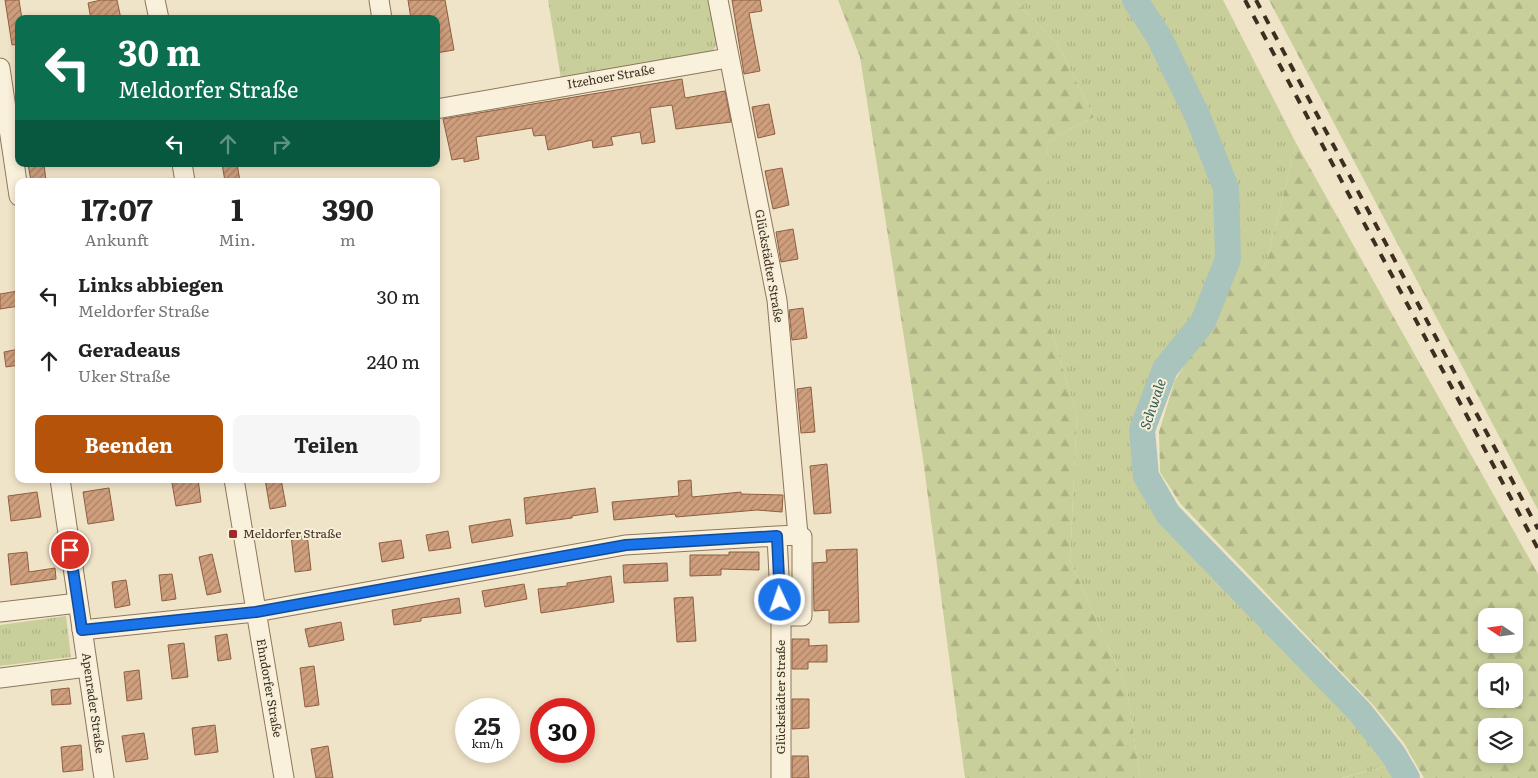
<!DOCTYPE html>
<html lang="de">
<head>
<meta charset="utf-8">
<style>
  body { margin:0; font-family:Literata,serif; background:#f6f6f6; color:#222; height:100vh; display:flex; flex-direction:column; font-size:19px; white-space:nowrap }
  * { box-sizing:border-box; margin:0 }
  p { font-size:16px; color:#767676 }
  .icon { flex:none; width:28px; height:28px; fill:none; stroke:currentColor; stroke-width:2; stroke-linecap:round; stroke-linejoin:round }
  .map { position:relative; flex:1; overflow:hidden }
  .details { position:absolute; left:15px; top:178px; width:425px; height:305px; display:flex; flex-direction:column; background:#fff; border-radius:10px; box-shadow:0 2px 8px #0003 }
  .details>* { flex:none }
  .guide { position:absolute; left:15px; top:15px; width:425px; height:152px; border-radius:10px; box-shadow:0 2px 8px #0003; background:#0b6e4f; color:#fff; overflow:hidden }
  .needle { width:32px; rotate:283deg }
  .buttons { position:absolute; left:1478px; top:608px; display:grid; gap:10px }
  .buttons a { display:grid; place-items:center; width:45px; height:45px; border-radius:10px; background:#fff; box-shadow:0 2px 8px #0003; font-size:25px }
  .speed { position:absolute; left:455px; top:698px; display:flex; gap:10px; font-size:25px; font-weight:700; text-align:center }
  .speed>* { display:grid; place-content:center; width:65px; height:65px; border-radius:50%; background:#fff; box-shadow:0 2px 8px #0003; line-height:1 }
  .speed small { font-size:12px; font-weight:400 }
  .speed .limit { border:8px solid #d22; background:#fff; color:#111 }
  .pin { position:absolute; display:grid; place-items:center; width:42px; height:42px; color:#fff; margin:-21px; border:2px solid #fff; border-radius:50%; box-shadow:0 1px 5px #0007 }
  .me { position:absolute; width:55px; margin:-28px; rotate:357deg; stroke-linejoin:round; filter:drop-shadow(0 0 4px #0008) }
  .turn { display:flex; align-items:center; gap:18px; height:105px; padding:0 20px; font-size:22px }
  .turn .icon { width:65px; height:65px; stroke-width:2.5 }
  .turn b { display:block; font-size:35px; line-height:42px }
  .lanes { display:flex; align-items:center; height:48px; padding:0 20px; background:#0003; justify-content:center; gap:25px; direction:ltr }
  .lanes .off { opacity:.35 }
  .eta { display:flex; justify-content:space-evenly; align-items:center; height:85px; text-align:center }
  .eta b { font-size:30px; font-weight:700; line-height:35px }
  .primary-button { display:flex; gap:10px; margin-top:auto; padding:10px 20px }
  .primary-button a { flex:1; height:58px; border-radius:10px; background:#b45309; color:#fff; font-size:20px; font-weight:700; line-height:58px; text-align:center }
  .primary-button a+a { background:#f6f6f6; color:#222 }
  ul { padding:0; list-style:none }
  li { display:flex; align-items:center; gap:15px; height:65px; padding:0 20px }
  li div { flex:1 }
  li b { display:block; font-size:19px }
  li em { font-style:normal }
  .map>svg:first-child { display:block }
  .grass { fill:url(#grass-tufts) }
  .forest { fill:url(#forest-firs); fill-rule:evenodd }
  .lines { fill:none; stroke-linecap:round; stroke-linejoin:round }
  .river { stroke:#a9c4bc; stroke-width:26 }
  .building { fill:url(#building-hatch); stroke:#8d5f41 }
  .minor-casing { stroke:#8d765c; stroke-width:21 }
  .minor { stroke:#faf1dc; stroke-width:19 }
  .rail { stroke:#3d2e20; stroke-width:4; stroke-dasharray:9 9; stroke-linecap:butt }
  .route-casing { stroke:#114b97; stroke-width:12 }
  .route { stroke:#1a73e8; stroke-width:9 }
  .poi-dot { fill:#9e2a2b; stroke:#f7eed8; stroke-width:2 }
  .labels { text-anchor:middle; stroke-width:4; stroke-linejoin:round; paint-order:stroke }
  .street-label { font-size:12px; fill:#3d2e20; stroke:#f7eed8 }
  .poi-label { font-size:12px; fill:#3d2e20; stroke:#f7eed8; text-anchor:start }
  .water-label { font-size:14px; font-style:italic; fill:#2f5d5a; stroke:#f7eed8 }
</style>
</head>
<body>
<div class="map">
<svg width="1538" height="778" viewBox="0 0 1538 778">
  <defs>
    <pattern id="grass-tufts" width="24" height="20" patternUnits="userSpaceOnUse" patternTransform="scale(1.25)"><rect width="24" height="20" fill="#c9cf9b"/><path d="M3 7l-1-3M5 7V3M7 7l1-3M15 17l-1-3M17 17v-4M19 17l1-3" fill="none" stroke="#aeb285"/></pattern>
    <pattern id="forest-firs" width="22" height="20" patternUnits="userSpaceOnUse" patternTransform="scale(1.25)"><rect width="22" height="20" fill="#c9cf9b"/><path d="M5 1l3.5 6h-7zM16 11l3.5 6h-7z" fill="#aeb285"/></pattern>
    <pattern id="building-hatch" width="6" height="6" patternUnits="userSpaceOnUse" patternTransform="scale(1.25)"><rect width="6" height="6" fill="#cf9f7d"/><path d="M-1 1l2-2M0 6l6-6M5 7l2-2" fill="none" stroke="#a98266"/></pattern>
  </defs>
  <rect width="100%" height="100%" fill="#f0e4c8"/>
  <g class="grass">
    <path d="M548,0h160l9,45 -8,10 -148,24z"/>
    <path d="M1014,0h209l73,143 -31,124 -37,-7 -25,62 -38,47 -23,61 4,46 22,38 192,198 33,42 -3,11 -49,13h-201l-13,-89 -57,-129 7,-145 -27,-89 -3,-184 47,-25 -36,-72z"/>
    <path d="M66,616l5,41 -71,9v-41z"/>
  </g>
  <g class="forest">
    <path d="M838,0h176l44,45 36,72 -47,25 4,75 -1,109 27,89 -7,145 57,129 13,89h-175l-42,-319 -63,-402z"/>
    <path d="M1269,0h269v510z"/>
    <path d="M1296,143l242,431v204h-114l-20,-35 -30,-37 -194,-203 -20,-31 -1,-40 16,-52 35,-53 28,-66 27,6zM1486,616h28v28h-28zM1486,671h28v28h-28zM1486,726h28v28h-28z"/>
    <path d="M1390,765l8,13h-56z"/>
  </g>
  <g class="lines">
    <path class="river" d="M1135,0l24,37 38,78 29,73 2,71 -25,63 -38,47 -23,61 4,46 22,38 192,198 33,42 14,24"/>
  </g>
  <g class="building">
    <path d="M5,0h14l3,19h-3v25l-7,1z"/>
    <path d="M101,0h16l4,19h-30l-3,-16z"/>
    <path d="M408,0h37l9,50 -18,3v-34h-25z"/>
    <path d="M732,0h28l2,11 -13,2 11,58 -16,3z"/>
    <path d="M682,79l3,19 40,-7 6,31 -55,7 -4,-24 -22,3 5,34 -13,2 -2,-12 -29,5 2,8 -20,3 -1,-8 -44,10 -3,-15 -11,1 -2,-8 -56,9 3,22 -15,3v-4l-12,2 -9,-41z"/>
    <path d="M769,104l6,30 -17,4 -6,-31z"/>
    <path d="M28,164h16l2,17h-15z"/>
    <path d="M222,164h15l3,17h-15z"/>
    <path d="M782,168l7,37 -16,4 -8,-38z"/>
    <path d="M793,229l5,30 -17,3 -5,-30z"/>
    <path d="M18,291l1,15 -19,3v-15z"/>
    <path d="M803,308l4,30 -15,2 -3,-30z"/>
    <path d="M19,349v16l-13,2 -2,-15z"/>
    <path d="M811,387l4,45 -14,1 -4,-44z"/>
    <path d="M827,464l4,49 -17,1 -4,-48z"/>
    <path d="M198,479l3,23 -25,4 -4,-23z"/>
    <path d="M265,479h16l5,27 -16,3z"/>
    <path d="M691,480l1,17 49,-5v2l42,1 -1,17 -25,-2 -81,7 -1,-3 -61,6 -2,-18 67,-6 -1,-15z"/>
    <path d="M109,488l5,32 -26,4 -5,-32z"/>
    <path d="M595,488l3,24 -26,4v2l-46,6 -2,-26z"/>
    <path d="M37,492l4,25 -30,4 -3,-25z"/>
    <path d="M510,519l3,17 -41,7 -3,-17z"/>
    <path d="M448,531l3,17 -22,3 -3,-16z"/>
    <path d="M307,533l4,37 -16,2 -4,-37z"/>
    <path d="M401,540l3,18 -22,4 -3,-19z"/>
    <path d="M857,549l2,73 -30,1v-13l-15,1 -1,-48 14,-1 -1,-12z"/>
    <path d="M27,552l2,20 26,-4 1,11 -45,6 -3,-31z"/>
    <path d="M729,552h30v18l-38,-1v6l-31,1v-21h39z"/>
    <path d="M212,554l9,38 -14,3 -8,-38z"/>
    <path d="M667,563l1,18 -44,2 -1,-18z"/>
    <path d="M172,574l4,25 -14,2 -3,-26z"/>
    <path d="M611,576l3,26 -73,11 -3,-24 29,-3v-3z"/>
    <path d="M126,580l4,25 -15,3 -3,-26z"/>
    <path d="M524,584l3,15 -42,8 -3,-16z"/>
    <path d="M693,597l3,44 -19,1 -3,-44z"/>
    <path d="M459,598l2,15 -40,5v3l-27,4 -2,-15z"/>
    <path d="M341,622l3,18 -35,7 -4,-18z"/>
    <path d="M227,634l4,25 -13,2 -3,-25z"/>
    <path d="M792,639h17v7l18,-1v17h-19v7h-16z"/>
    <path d="M184,643l4,34 -16,2 -4,-34z"/>
    <path d="M314,666l5,39 -14,2 -5,-39z"/>
    <path d="M139,670l3,29 -15,2 -3,-29z"/>
    <path d="M69,688l2,16 -19,1 -1,-15z"/>
    <path d="M792,699h17v29l-17,1z"/>
    <path d="M215,725l3,27 -23,3 -3,-27z"/>
    <path d="M144,733l4,26 -22,3 -4,-26z"/>
    <path d="M81,745l2,25 -20,2 -2,-25z"/>
    <path d="M328,746l5,32h-17l-5,-29z"/>
    <path d="M792,756h16l1,22h-17z"/>
  </g>
  <g class="lines">
    <defs>
      <g id="minor">
        <path d="M155,0l4,19"/>
        <path d="M379,0l3,19"/>
        <path d="M718,0l59,300 21,235"/>
        <path d="M0,68l19,128"/>
        <path d="M436,109l292,-51"/>
        <path d="M182,164l3,17"/>
        <path d="M60,479l44,299"/>
        <path d="M234,479l50,299"/>
        <path d="M0,612l78,-9"/>
        <path d="M781,616v162"/>
        <path d="M82,630l174,-18 369,-67 152,-9 21,-1 4,2v79h-21l-4,-80"/>
        <path d="M0,678l87,-11"/>
      </g>
    </defs>
    <use href="#minor" class="minor-casing"/>
    <use href="#minor" class="minor"/>
    <g class="rail">
      <path d="M1245,0l293,549"/>
      <path d="M1256,0l282,529"/>
    </g>
  </g>
  <g class="lines">
    <defs>
      <path id="route" d="M70,550l12,80 174,-18 370,-67 151,-9 3,64"/>
    </defs>
    <use href="#route" class="route-casing"/>
    <use href="#route" class="route"/>
  </g>
  <rect class="poi-dot" x="228" y="529" width="10" height="10" rx="2.5"/>
  <g class="labels">
    <g class="street-label">
      <text transform="translate(611 77) rotate(-10)" y="4">Itzehoer Straße</text>
      <text transform="translate(769 266) rotate(80)" y="4">Glückstädter Straße</text>
      <text transform="translate(269 688) rotate(80)" y="4">Ehndorfer Straße</text>
      <text transform="translate(781 697) rotate(-90)" y="4">Glückstädter Straße</text>
      <text transform="translate(93 703) rotate(82)" y="4">Apenrader Straße</text>
    </g>
    <g class="poi-label">
      <text x="243" y="538">Meldorfer Straße</text>
    </g>
    <g class="water-label">
      <text transform="translate(1153 404) rotate(-71)" y="5">Schwale</text>
    </g>
  </g>
</svg>
<div class="buttons">
<a><svg class="needle" viewBox="-14 -14 28 28"><path d="M0-13l5 13h-10z" fill="#e53935"/><path d="M0 13l5-13h-10z" fill="#767676"/></svg></a>
<a><svg class="icon" aria-label="sound" viewBox="0 0 24 24"><path d="M4 9h4l5-4v14l-5-4H4zM17 9q2 3 0 6"/></svg></a>
<a><svg class="icon" aria-label="layers" viewBox="0 0 24 24"><path d="M12 4l9 5-9 5-9-5zM3 14l9 5 9-5"/></svg></a>
</div>
<div class="speed"><div>25<small>km/h</small></div><div class="limit">30</div></div>
<div class="pin" style="left:70px;top:550px;background:#d93025"><svg class="icon" aria-label="arrive" viewBox="0 0 24 24"><path d="M6 21V4h12l-3 4 3 4H6"/></svg></div>
<svg class="me" style="left:780px;top:600px" viewBox="-20 -20 40 40"><circle r="17" fill="#1a73e8" stroke="#fff" stroke-width="3"/><path d="M0-11L8 9 0 5-8 9z" fill="#fff"/></svg>
<div class="guide">
<div class="turn"><svg class="icon" aria-label="left" viewBox="0 0 24 24"><path d="M17 20v-9H6M10 6l-5 5 5 5"/></svg><div><b>30 m</b>Meldorfer Straße</div></div>
<div class="lanes"><svg class="icon" aria-label="left" viewBox="0 0 24 24"><path d="M17 20v-9H6M10 6l-5 5 5 5"/></svg><svg class="icon off" aria-label="ahead" viewBox="0 0 24 24"><path d="M12 20V5M6 11l6-6 6 6"/></svg><svg class="icon off" aria-label="right" viewBox="0 0 24 24"><path d="M7 20v-9h11M14 6l5 5-5 5"/></svg></div>
</div>
<section class="details">
<div class="eta">
<div><b>17:07</b><p>Ankunft</p></div>
<div><b>1</b><p>Min.</p></div>
<div><b>390</b><p>m</p></div>
</div>
<ul>
<li><svg class="icon" aria-label="left" viewBox="0 0 24 24"><path d="M17 20v-9H6M10 6l-5 5 5 5"/></svg><div><b>Links abbiegen</b><p>Meldorfer Straße</p></div><em>30 m</em></li>
<li><svg class="icon" aria-label="ahead" viewBox="0 0 24 24"><path d="M12 20V5M6 11l6-6 6 6"/></svg><div><b>Geradeaus</b><p>Uker Straße</p></div><em>240 m</em></li>
</ul>
<div class="primary-button"><a>Beenden</a><a>Teilen</a></div>
</section>
</div>
</body>
</html>
